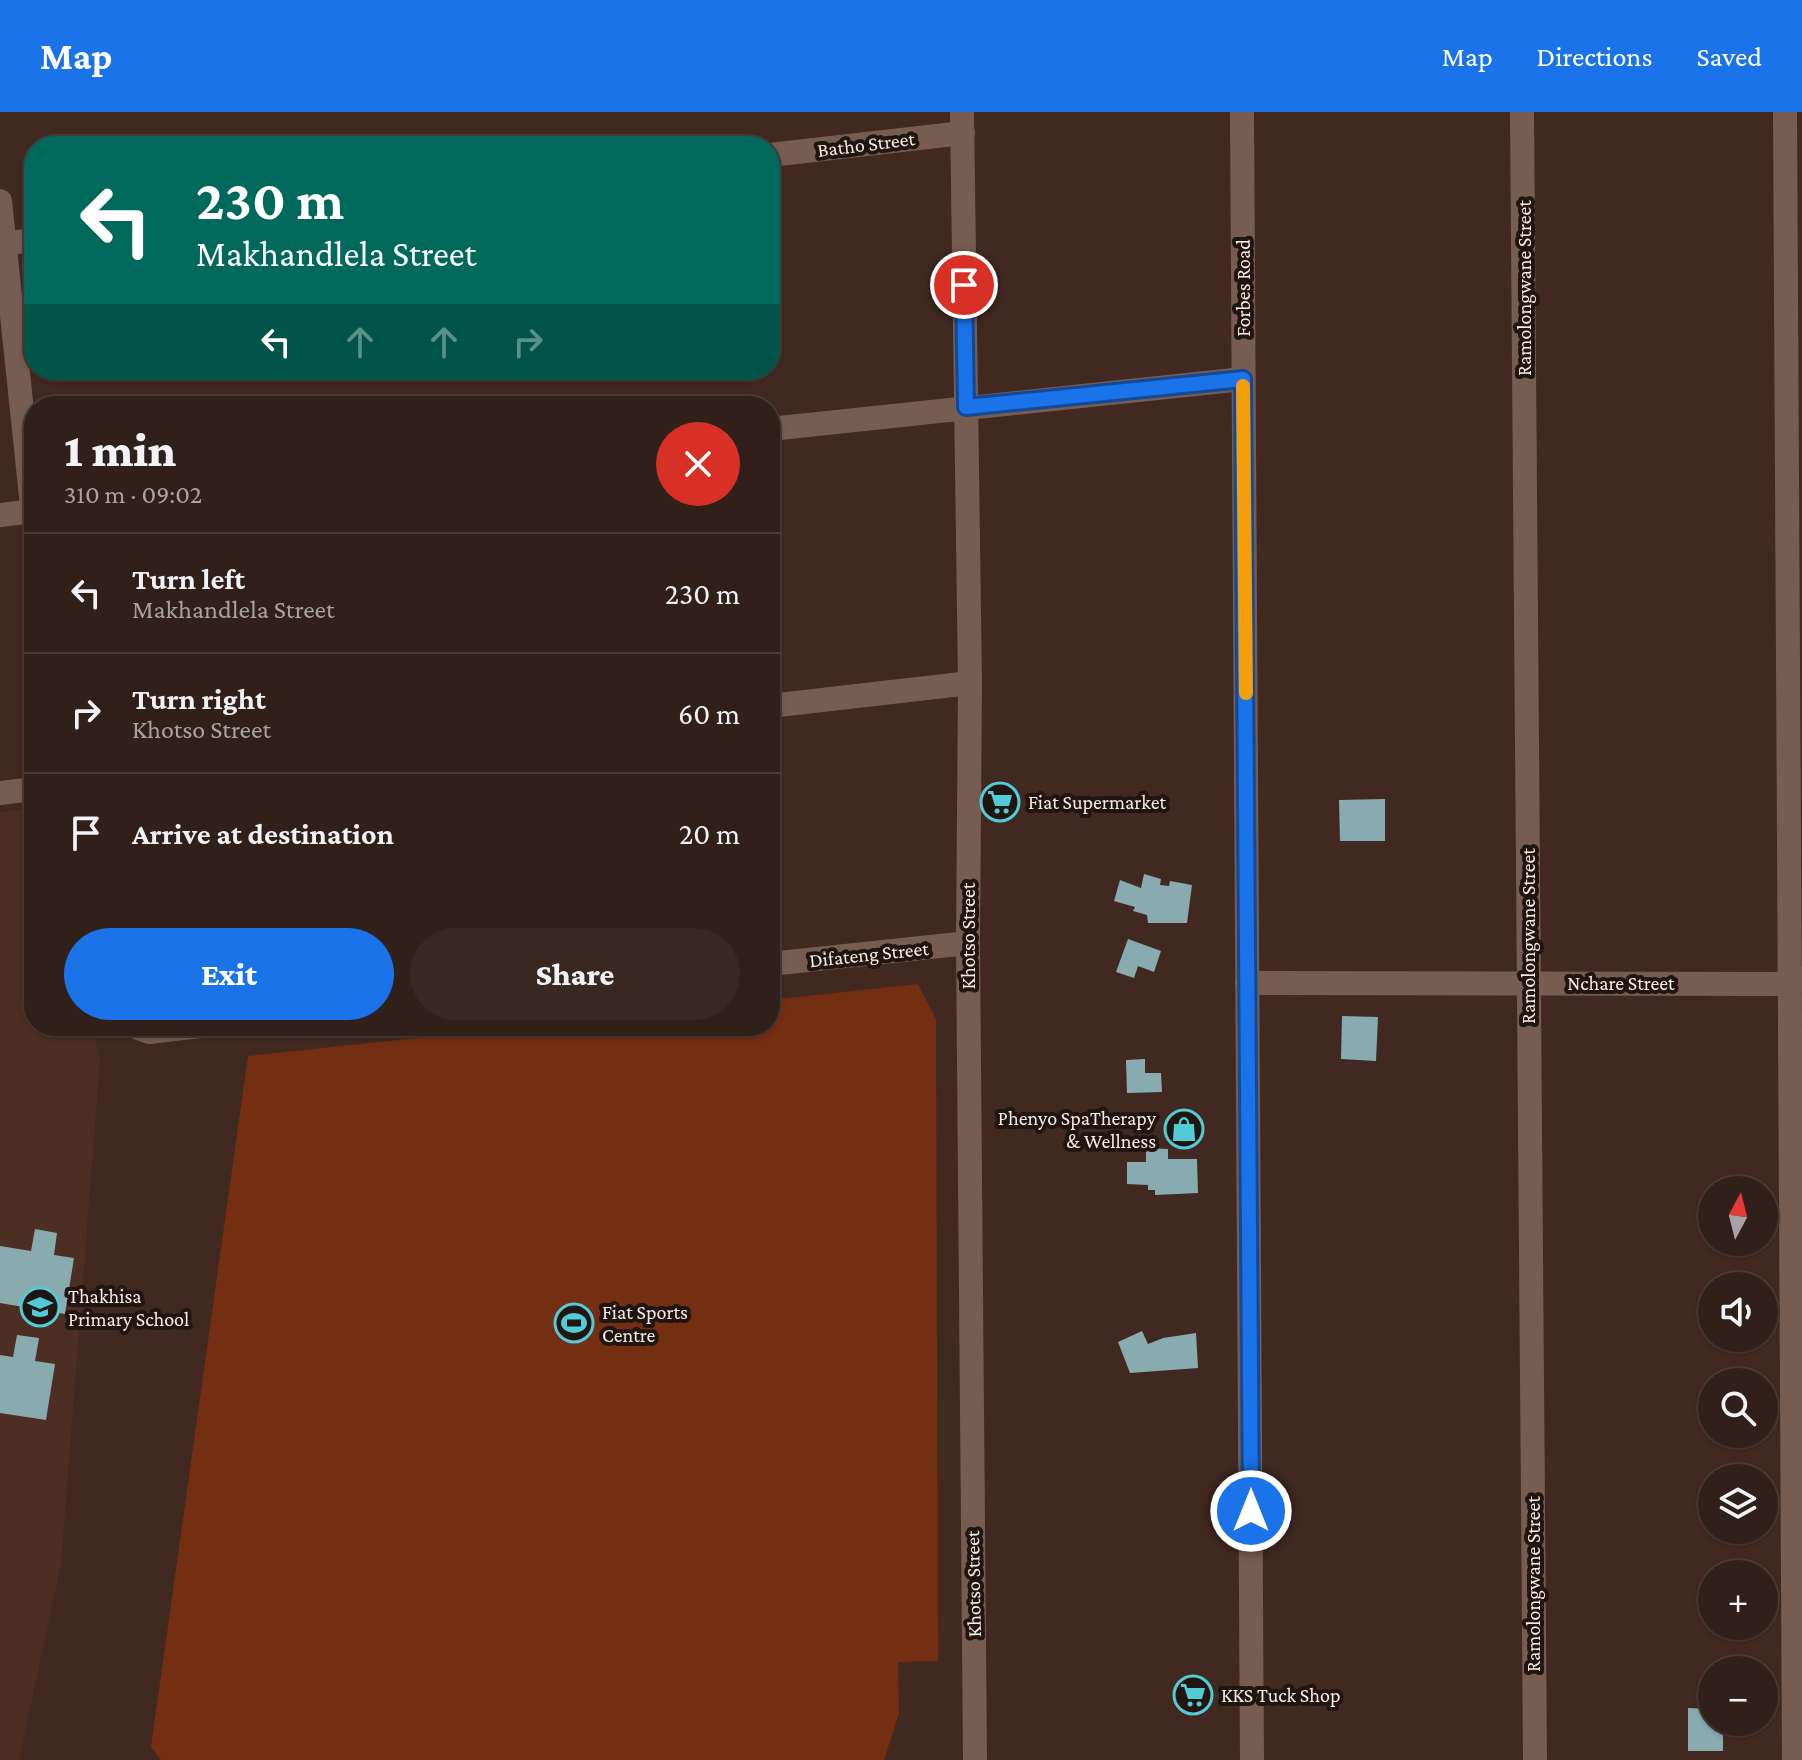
<!DOCTYPE html>
<html lang="en">
<head>
<meta charset="utf-8">
<style>
  body { margin:0; font-family:"Crimson Pro",serif; background:#392722; color:#f1f3f6; height:100vh; display:flex; flex-direction:column; font-size:30px; white-space:nowrap }
  * { box-sizing:border-box; margin:0 }
  p { font-size:26px; color:#a8a2a2 }
  .icon { flex:none; width:44px; height:44px; fill:none; stroke:currentColor; stroke-width:2; stroke-linecap:round; stroke-linejoin:round }
  .map { position:relative; flex:1; overflow:hidden }
  .panel { position:absolute; left:24px; top:284px; width:756px; height:640px; display:flex; flex-direction:column; background:#311f19; border-radius:32px; box-shadow:0 2px 6px #0004,0 0 0 2px #4c3d38 }
  .panel>* { flex:none }
  .hud { position:absolute; left:24px; top:24px; width:756px; height:244px; border-radius:32px; box-shadow:0 2px 6px #0004,0 0 0 2px #4c3d38; background:#00695c; color:#fff; overflow:hidden }
  .needle { width:52px; rotate:7deg }
  .fabs { position:absolute; left:1698px; top:1064px; display:grid; gap:16px }
  .fabs a { display:grid; place-items:center; width:80px; height:80px; border-radius:50%; background:#311f19; box-shadow:0 2px 6px #0004,0 0 0 2px #4c3d38; font-size:40px }
  .pin { position:absolute; display:grid; place-items:center; width:68px; height:68px; color:#fff; margin:-34px; border:4px solid #fff; border-radius:50%; box-shadow:0 2px 8px #0007 }
  .me { position:absolute; width:88px; margin:-44px; rotate:0deg; stroke-linejoin:round; filter:drop-shadow(0 0 6px #0008) }
  .turn { display:flex; align-items:center; gap:28px; height:168px; padding:0 40px; font-size:36px }
  .turn .icon { width:104px; height:104px; stroke-width:2.5 }
  .turn b { display:block; font-size:56px; line-height:68px }
  .lanes { display:flex; align-items:center; height:76px; padding:0 40px; background:#0003; justify-content:center; gap:40px; direction:ltr }
  .lanes .off { opacity:.35 }
  .round { display:grid; place-items:center; flex:none; width:84px; height:84px; border-radius:42px; background:#392722 }
  .overview { display:flex; align-items:center; justify-content:space-between; height:136px; padding:0 40px }
  h1 { font-size:48px; font-weight:800; line-height:60px }
  .cta { display:flex; gap:16px; margin-top:auto; padding:16px 40px }
  .cta a { flex:1; height:92px; border-radius:48px; background:#1a73e8; color:#fff; font-size:32px; font-weight:800; line-height:92px; text-align:center }
  .cta a+a { background:#392722; color:#f1f3f6 }
  ul { padding:0; list-style:none }
  li { display:flex; align-items:center; gap:24px; height:120px; padding:0 40px; border-top:2px solid #4c3d38 }
  li div { flex:1 }
  li b { display:block; font-size:30px }
  li em { font-style:normal }
  header { display:flex; align-items:center; gap:48px; box-sizing:border-box; height:112px; padding:0 40px; background:#1a73e8; color:#fff }
  header strong { font-size:38px }
  nav { display:flex; gap:44px; margin-inline-start:auto; font-size:28px }
  .map>svg:first-child { display:block }
  .built { fill:#4d2e23 }
  .green { fill:#742e11 }
  .building { fill:#88abaf }
  .lines { fill:none; stroke-linecap:round; stroke-linejoin:round }
  .minor { stroke:#775c52; stroke-width:24 }
  .route-casing { stroke:#114b97; stroke-width:20 }
  .route { stroke:#1a73e8; stroke-width:14 }
  .slow { stroke:#f59e0b; stroke-width:14 }
  .labels { text-anchor:middle; stroke-width:8; stroke-linejoin:round; paint-order:stroke }
  .street-label { font-size:20px; fill:#fbebe5; stroke:#201511 }
  .poi-label { font-size:20px; fill:#fbebe5; stroke:#201511; text-anchor:start }
</style>
</head>
<body>
<header>
<strong>Map</strong>
<nav><a>Map</a><a>Directions</a><a>Saved</a></nav>
</header>
<div class="map">
<svg width="1802" height="1648" viewBox="0 0 1802 1648">
  <rect width="100%" height="100%" fill="#412921"/>
  <path class="built" d="M22,698l12,13v203h58l8,34 -39,504 -42,196h-19v-948z"/>
  <path class="green" d="M918,872l18,35 2,642 -40,1 1,51 -15,47h-723l-10,-13 97,-691 282,-30h240v-26z"/>
  <g class="building">
    <path d="M1385,687v42h-45l-1,-41z"/>
    <path d="M1144,762l17,5 -1,6 9,1 1,-5 22,4 -5,38h-39l-1,-8 -14,-4 2,-4 -21,-6 6,-21 21,8z"/>
    <path d="M1128,827l33,12 -7,21 -16,-6 -4,12 -18,-6z"/>
    <path d="M1342,904l36,1 -2,44 -35,-2z"/>
    <path d="M1145,947v14h16l1,19 -35,1 -1,-33z"/>
    <path d="M1146,1036l22,1v10h29l1,34 -43,2v-5h-7v-5l-21,-1v-22h19z"/>
    <path d="M35,1117l22,4 -3,22 20,3 -9,56 -65,-11v-57l31,5z"/>
    <path d="M1142,1219l6,13 15,-6 33,-5 2,35 -68,5 -12,-31z"/>
    <path d="M17,1223l22,3 -4,23 20,3 -9,56 -46,-7v-58l13,2z"/>
    <path d="M1688,1596l24,1v13h11v29h-35z"/>
  </g>
  <g class="lines">
    <g class="minor">
      <path d="M962,0l8,571 -2,260 7,817"/>
      <path d="M1242,0l10,1648"/>
      <path d="M1522,0l13,1648"/>
      <path d="M1785,0l9,1648"/>
      <path d="M770,43l193,-22"/>
      <path d="M0,89l34,324"/>
      <path d="M0,132l34,-4"/>
      <path d="M770,317l473,-50"/>
      <path d="M0,403l34,-4"/>
      <path d="M770,594l200,-23"/>
      <path d="M0,681l34,-4"/>
      <path d="M770,852l198,-21"/>
      <path d="M1247,871l543,1 12,-6"/>
      <path d="M133,914l16,6 51,-6"/>
    </g>
  </g>
  <g class="lines">
    <defs>
      <path id="route" d="M964,173l2,122 277,-28 8,1132"/>
    </defs>
    <use href="#route" class="route-casing"/>
    <use href="#route" class="route"/>
    <path class="slow" d="M1243,274l3,307"/>
  </g>
  <defs>
    <symbol id="supermarket-ring" viewBox="-11 -11 22 22"><circle r="9.5" fill="#201511" stroke="#52cbd7" stroke-width="1.5"/><path d="M-6-5.5h2.5l.6 2H6L4.5 2H-2.5L-4.4-4H-6ZM-1.5 3.2a1.3 1.3 0 1 0 .1 0ZM3 3.2a1.3 1.3 0 1 0 .1 0Z" fill="#52cbd7"/></symbol>
    <symbol id="shop-ring" viewBox="-11 -11 22 22"><circle r="9.5" fill="#201511" stroke="#52cbd7" stroke-width="1.5"/><path d="M-5-2.5h2.3a2.7 3.5 0 0 1 5.4 0H5L5.5 6h-11ZM-1.5-2.5h3a1.5 2.3 0 0 0-3 0Z" fill="#52cbd7"/></symbol>
    <symbol id="school-ring" viewBox="-11 -11 22 22"><circle r="9.5" fill="#201511" stroke="#52cbd7" stroke-width="1.5"/><path d="M0-5L7-2L0 1L-7-2ZM-4 1L0 2.5L4 1V4Q0 6-4 4Z" fill="#52cbd7"/></symbol>
    <symbol id="stadium-ring" viewBox="-11 -11 22 22"><circle r="9.5" fill="#201511" stroke="#52cbd7" stroke-width="1.5"/><path d="M0-5a6.5 5 0 1 0 0 10a6.5 5 0 1 0 0-10ZM-3.5-1.8h7v3.6h-7Z" fill="#52cbd7"/></symbol>
  </defs>
  <g fill-rule="evenodd">
    <use href="#supermarket-ring" x="978" y="668" width="44" height="44"/>
    <use href="#shop-ring" x="1162" y="995" width="44" height="44"/>
    <use href="#school-ring" x="18" y="1173" width="44" height="44"/>
    <use href="#stadium-ring" x="552" y="1189" width="44" height="44"/>
    <use href="#supermarket-ring" x="1171" y="1561" width="44" height="44"/>
  </g>
  <g class="labels">
    <g class="street-label">
      <text transform="translate(866 32) rotate(-7)" y="7">Batho Street</text>
      <text transform="translate(1243 176) rotate(-90)" y="7">Forbes Road</text>
      <text transform="translate(1524 176) rotate(-90)" y="7">Ramolongwane Street</text>
      <text transform="translate(968 824) rotate(-90)" y="7">Khotso Street</text>
      <text transform="translate(1528 824) rotate(-90)" y="7">Ramolongwane Street</text>
      <text transform="translate(869 842) rotate(-6)" y="7">Difateng Street</text>
      <text x="1621" y="878">Nchare Street</text>
      <text transform="translate(973 1472) rotate(-91)" y="7">Khotso Street</text>
      <text transform="translate(1533 1472) rotate(-90)" y="7">Ramolongwane Street</text>
    </g>
    <g class="poi-label">
      <text x="1028" y="697">Fiat Supermarket</text>
      <text x="1156" y="1013" text-anchor="end">Phenyo SpaTherapy<tspan x="1156" dy="23">&amp; Wellness</tspan></text>
      <text x="68" y="1191">Thakhisa<tspan x="68" dy="23">Primary School</tspan></text>
      <text x="602" y="1207">Fiat Sports<tspan x="602" dy="23">Centre</tspan></text>
      <text x="1221" y="1590">KKS Tuck Shop</text>
    </g>
  </g>
</svg>
<div class="fabs">
<a><svg class="needle" viewBox="-14 -14 28 28"><path d="M0-13l5 13h-10z" fill="#e53935"/><path d="M0 13l5-13h-10z" fill="#a8a2a2"/></svg></a>
<a><svg class="icon" aria-label="sound" viewBox="0 0 24 24"><path d="M4 9h4l5-4v14l-5-4H4zM17 9q2 3 0 6"/></svg></a>
<a><svg class="icon" aria-label="search" viewBox="0 0 24 24"><circle cx="10" cy="10" r="6"/><path d="M15 15l6 6"/></svg></a>
<a><svg class="icon" aria-label="layers" viewBox="0 0 24 24"><path d="M12 4l9 5-9 5-9-5zM3 14l9 5 9-5"/></svg></a>
<a>+</a>
<a>−</a>
</div>
<div class="pin" style="left:964px;top:173px;background:#d93025"><svg class="icon" aria-label="arrive" viewBox="0 0 24 24"><path d="M6 21V4h12l-3 4 3 4H6"/></svg></div>
<svg class="me" style="left:1251px;top:1399px" viewBox="-20 -20 40 40"><circle r="17" fill="#1a73e8" stroke="#fff" stroke-width="3"/><path d="M0-11L8 9 0 5-8 9z" fill="#fff"/></svg>
<div class="hud">
<div class="turn"><svg class="icon" aria-label="left" viewBox="0 0 24 24"><path d="M17 20v-9H6M10 6l-5 5 5 5"/></svg><div><b>230 m</b>Makhandlela Street</div></div>
<div class="lanes"><svg class="icon" aria-label="left" viewBox="0 0 24 24"><path d="M17 20v-9H6M10 6l-5 5 5 5"/></svg><svg class="icon off" aria-label="ahead" viewBox="0 0 24 24"><path d="M12 20V5M6 11l6-6 6 6"/></svg><svg class="icon off" aria-label="ahead" viewBox="0 0 24 24"><path d="M12 20V5M6 11l6-6 6 6"/></svg><svg class="icon off" aria-label="right" viewBox="0 0 24 24"><path d="M7 20v-9h11M14 6l5 5-5 5"/></svg></div>
</div>
<section class="panel">
<div class="overview"><div><h1>1 min</h1><p>310 m · 09:02</p></div><a class="round" style="background:#d93025;color:#fff"><svg class="icon" aria-label="close" viewBox="0 0 24 24"><path d="M6 6l12 12M18 6L6 18"/></svg></a></div>
<ul>
<li><svg class="icon" aria-label="left" viewBox="0 0 24 24"><path d="M17 20v-9H6M10 6l-5 5 5 5"/></svg><div><b>Turn left</b><p>Makhandlela Street</p></div><em>230 m</em></li>
<li><svg class="icon" aria-label="right" viewBox="0 0 24 24"><path d="M7 20v-9h11M14 6l5 5-5 5"/></svg><div><b>Turn right</b><p>Khotso Street</p></div><em>60 m</em></li>
<li><svg class="icon" aria-label="arrive" viewBox="0 0 24 24"><path d="M6 21V4h12l-3 4 3 4H6"/></svg><div><b>Arrive at destination</b></div><em>20 m</em></li>
</ul>
<div class="cta"><a>Exit</a><a>Share</a></div>
</section>
</div>
</body>
</html>
